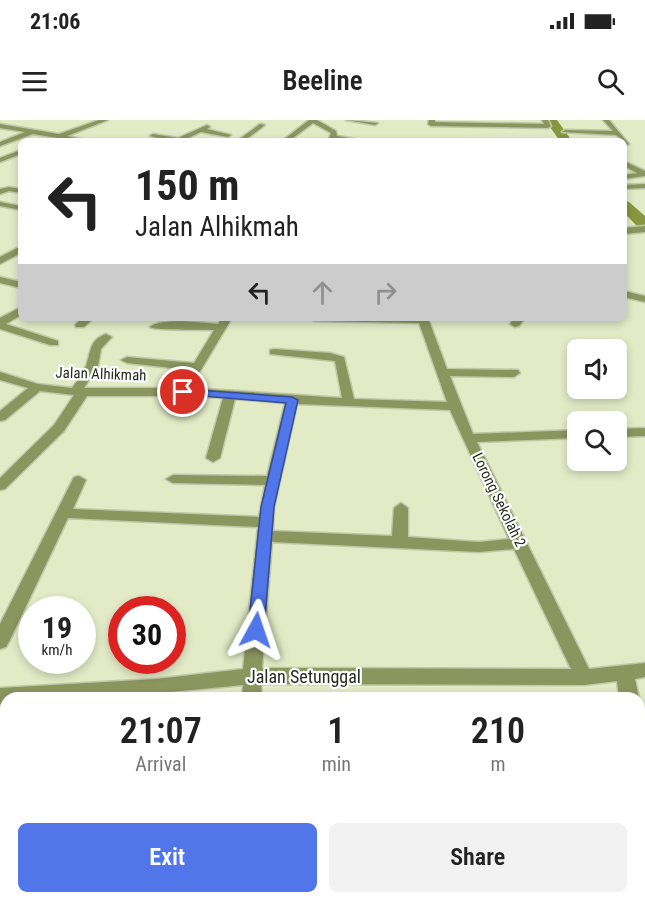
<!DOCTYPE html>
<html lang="en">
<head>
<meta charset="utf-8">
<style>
  body { margin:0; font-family:"Roboto Condensed",sans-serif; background:#f2f2f2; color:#222; height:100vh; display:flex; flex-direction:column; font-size:22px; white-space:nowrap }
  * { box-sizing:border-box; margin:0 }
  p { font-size:20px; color:#767676 }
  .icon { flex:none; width:33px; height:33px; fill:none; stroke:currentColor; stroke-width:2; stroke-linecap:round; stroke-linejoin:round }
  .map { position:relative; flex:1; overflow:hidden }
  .sheet { position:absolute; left:0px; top:572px; width:645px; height:212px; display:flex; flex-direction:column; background:#fff; border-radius:18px 18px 0 0; box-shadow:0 3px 9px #0003 }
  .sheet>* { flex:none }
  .guide { position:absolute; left:18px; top:18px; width:609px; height:183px; border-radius:9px; box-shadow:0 3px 9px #0003; background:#fff; color:#222; overflow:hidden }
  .fabs { position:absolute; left:567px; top:219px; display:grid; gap:12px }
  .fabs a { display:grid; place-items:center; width:60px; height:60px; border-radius:9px; background:#fff; box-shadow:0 3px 9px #0003; font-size:30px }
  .speed { position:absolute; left:18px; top:476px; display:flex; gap:12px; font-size:30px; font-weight:700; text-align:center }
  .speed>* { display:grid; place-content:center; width:78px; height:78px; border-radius:50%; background:#fff; box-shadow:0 3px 9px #0003; line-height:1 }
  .speed small { font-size:15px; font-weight:400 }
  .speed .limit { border:9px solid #d22; background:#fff; color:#111 }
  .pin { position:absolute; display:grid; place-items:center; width:51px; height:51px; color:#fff; margin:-26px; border:3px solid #fff; border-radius:50%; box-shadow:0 2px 6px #0007 }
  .me { position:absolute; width:66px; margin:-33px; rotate:5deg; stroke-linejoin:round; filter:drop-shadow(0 0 4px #0008) }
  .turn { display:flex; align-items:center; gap:21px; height:126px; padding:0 18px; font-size:27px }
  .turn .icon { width:78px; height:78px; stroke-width:2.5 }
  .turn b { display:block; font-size:42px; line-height:51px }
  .lanes { display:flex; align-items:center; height:57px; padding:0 18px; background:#0003; justify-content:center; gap:30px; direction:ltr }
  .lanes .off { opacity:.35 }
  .eta { display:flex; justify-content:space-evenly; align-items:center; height:102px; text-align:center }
  .eta b { font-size:36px; font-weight:600; line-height:42px }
  .primary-button { display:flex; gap:12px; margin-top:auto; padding:12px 18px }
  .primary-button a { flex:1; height:69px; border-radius:9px; background:#5076ea; color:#fff; font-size:24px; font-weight:600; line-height:69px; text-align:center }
  .primary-button a+a { background:#f2f2f2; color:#222 }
  .status { display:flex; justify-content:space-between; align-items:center; height:42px; padding:0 30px; background:#fff; direction:ltr }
  .status svg { height:16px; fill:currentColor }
  header { display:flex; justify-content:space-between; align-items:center; height:78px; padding:0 18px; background:#fff; font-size:27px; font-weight:600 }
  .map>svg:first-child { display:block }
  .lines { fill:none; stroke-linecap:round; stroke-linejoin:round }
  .river { fill:#899641; fill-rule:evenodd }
  .street-casing { stroke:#c1c8a8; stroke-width:3 }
  .street { fill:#8b955e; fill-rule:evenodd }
  .route { fill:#5076ea; stroke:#344d98; stroke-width:1.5 }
  .labels { text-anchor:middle; stroke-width:4.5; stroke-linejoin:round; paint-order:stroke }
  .street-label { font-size:15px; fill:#282b1e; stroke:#fff }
  .near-street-label { font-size:18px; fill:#282b1e; stroke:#fff }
</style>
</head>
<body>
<div class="status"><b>21:06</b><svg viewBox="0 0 49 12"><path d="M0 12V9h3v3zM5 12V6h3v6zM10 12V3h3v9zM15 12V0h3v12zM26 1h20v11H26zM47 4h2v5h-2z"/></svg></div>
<header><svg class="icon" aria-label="menu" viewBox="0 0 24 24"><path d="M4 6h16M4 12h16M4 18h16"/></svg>Beeline<svg class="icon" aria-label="search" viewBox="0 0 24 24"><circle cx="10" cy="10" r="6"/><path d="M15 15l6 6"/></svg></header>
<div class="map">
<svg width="645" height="782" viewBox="0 0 645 782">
  <rect width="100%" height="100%" fill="#e2eac6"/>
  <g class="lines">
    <g class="river">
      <path d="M545,0h12l15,21h-12z"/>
      <path d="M624,80l5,2 16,14v14l-6,-2 -15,-15z"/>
    </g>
    <defs>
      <g id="street">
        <path d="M99,0h9l-41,16 23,5h-14l-43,-7 -33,12v-4l25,-10 -25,-4v-4l59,10z"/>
        <path d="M309,0h8l19,11 1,5 30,5h-39l3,-8 -18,-10 -24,18h-7z"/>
        <path d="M346,0l32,3 -3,2z"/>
        <path d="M429,0h6v2l109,2 -2,-4h6l3,6 -3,2 -117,-2 -3,-2z"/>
        <path d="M603,0h6l20,24 -5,3v-6l-8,-6 -54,-3 3,-2 48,1z"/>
        <path d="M260,4l5,1 -21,16h-7z"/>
        <path d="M207,5l3,2 -3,2 24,6 -3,2 -27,-5 -15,7 1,2h-15l-22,-5 3,-2 25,4z"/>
        <path d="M21,30v4l-21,8v-4z"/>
        <path d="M624,41l21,10v5l-21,3v-4l13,-2 -13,-7z"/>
        <path d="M645,64v4l-21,1v-4z"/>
        <path d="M9,67l12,2v4l-12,-2 -9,3v-5z"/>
        <path d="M0,82l21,4v4l-21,-4z"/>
        <path d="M645,106v6l-21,2v-6z"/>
        <path d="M21,126v7l-21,11v-7z"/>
        <path d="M0,157l21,5v6l-21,-5z"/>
        <path d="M624,171l21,5v6l-21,-5z"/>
        <path d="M21,187v8l-15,9 52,17v4h-8l-50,-16v-11z"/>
        <path d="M82,198h12l-10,9h-8l-1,-2z"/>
        <path d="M222,198h10l-42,70 152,10 -7,-37 -65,-7v-4l4,-1 56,4 14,4 10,42 93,3 -28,-79 -105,-2 -5,-3h119l19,51 71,1 2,3 -6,4 -64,-1 23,58 105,-4v8l-101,4 112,227 56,-6v14l-10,2 4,19h-20l-2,-17 -33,4 -323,-1 1,14h-20l1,-13 -134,13h-103v6h-6v-16l156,-9 87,-10 15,-142 -190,-9 -59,124 -3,5 -6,2v-25l74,-147 5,-1 7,4 -13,29 186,8 6,-32 -92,-2 -7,-4 7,-4 94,1 18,-73 -50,-4 -15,59 -7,4 -7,-4 17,-60 -28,-2h-108l-23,35 -59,58 -5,1v-12l54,-53 20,-30 -34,-4 -35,29 -5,1v-10l28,-23 -28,-8v-8l38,12 34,4c5,-7 11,-14 14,-22 5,-14 3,-26 20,-32l6,3 -11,12 -3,17 -14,22h94l12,-18 -63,-7 -6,-3 6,-3 67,6 20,-33c-11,-1 -59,1 -64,-3 12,-10 52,-4 68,-3zM297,284l153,6 59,129 -30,3 -71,-5v-29l-7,-5 -7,5 -2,28 -119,-5 1,-24zM272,422l207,10 35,-3 57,120 -309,-1z"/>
        <path d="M514,198h11l-6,8 -4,1 -5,-3z"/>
        <path d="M645,308v8l-29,1v-8z"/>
        <path d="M639,623l6,2v36l-6,-2z"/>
        <rect x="244" y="777" width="24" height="5"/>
        <path d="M352,777h52l-2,5h-52z"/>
      </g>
    </defs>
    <use href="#street" class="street-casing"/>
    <use href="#street" class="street"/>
  </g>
  <path class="route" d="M183,269l109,8 6,3 -24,107 -10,123 -2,4h-11l-3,-4 13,-123 25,-104 -107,-9 -2,-2z"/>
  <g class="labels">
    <g class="street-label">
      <text transform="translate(101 254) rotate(2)" y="5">Jalan Alhikmah</text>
      <text transform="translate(499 380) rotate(64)" y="5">Lorong Sekolah 2</text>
    </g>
    <g class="near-street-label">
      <text x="304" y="563">Jalan Setunggal</text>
    </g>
  </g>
</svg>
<div class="fabs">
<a><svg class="icon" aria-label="sound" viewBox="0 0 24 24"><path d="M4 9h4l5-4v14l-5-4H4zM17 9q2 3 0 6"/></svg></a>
<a><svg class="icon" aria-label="search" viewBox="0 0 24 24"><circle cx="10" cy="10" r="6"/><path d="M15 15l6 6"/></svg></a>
</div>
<div class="speed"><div>19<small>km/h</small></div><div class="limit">30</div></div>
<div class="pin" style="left:183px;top:272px;background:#d93025"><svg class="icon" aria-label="arrive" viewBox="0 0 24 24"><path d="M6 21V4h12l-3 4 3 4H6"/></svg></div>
<svg class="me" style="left:256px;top:510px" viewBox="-20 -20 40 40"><path d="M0-17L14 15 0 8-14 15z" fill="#5076ea" stroke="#fff" stroke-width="4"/></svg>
<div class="guide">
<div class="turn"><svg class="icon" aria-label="left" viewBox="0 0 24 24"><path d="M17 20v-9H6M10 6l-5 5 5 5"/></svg><div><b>150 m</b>Jalan Alhikmah</div></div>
<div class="lanes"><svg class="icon" aria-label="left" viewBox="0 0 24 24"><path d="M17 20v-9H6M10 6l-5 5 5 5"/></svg><svg class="icon off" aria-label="ahead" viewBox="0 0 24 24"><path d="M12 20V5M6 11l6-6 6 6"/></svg><svg class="icon off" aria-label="right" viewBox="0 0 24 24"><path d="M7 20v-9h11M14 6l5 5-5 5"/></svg></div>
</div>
<section class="sheet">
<div class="eta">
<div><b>21:07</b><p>Arrival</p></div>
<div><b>1</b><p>min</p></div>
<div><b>210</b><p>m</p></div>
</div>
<div class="primary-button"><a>Exit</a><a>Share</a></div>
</section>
</div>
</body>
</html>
